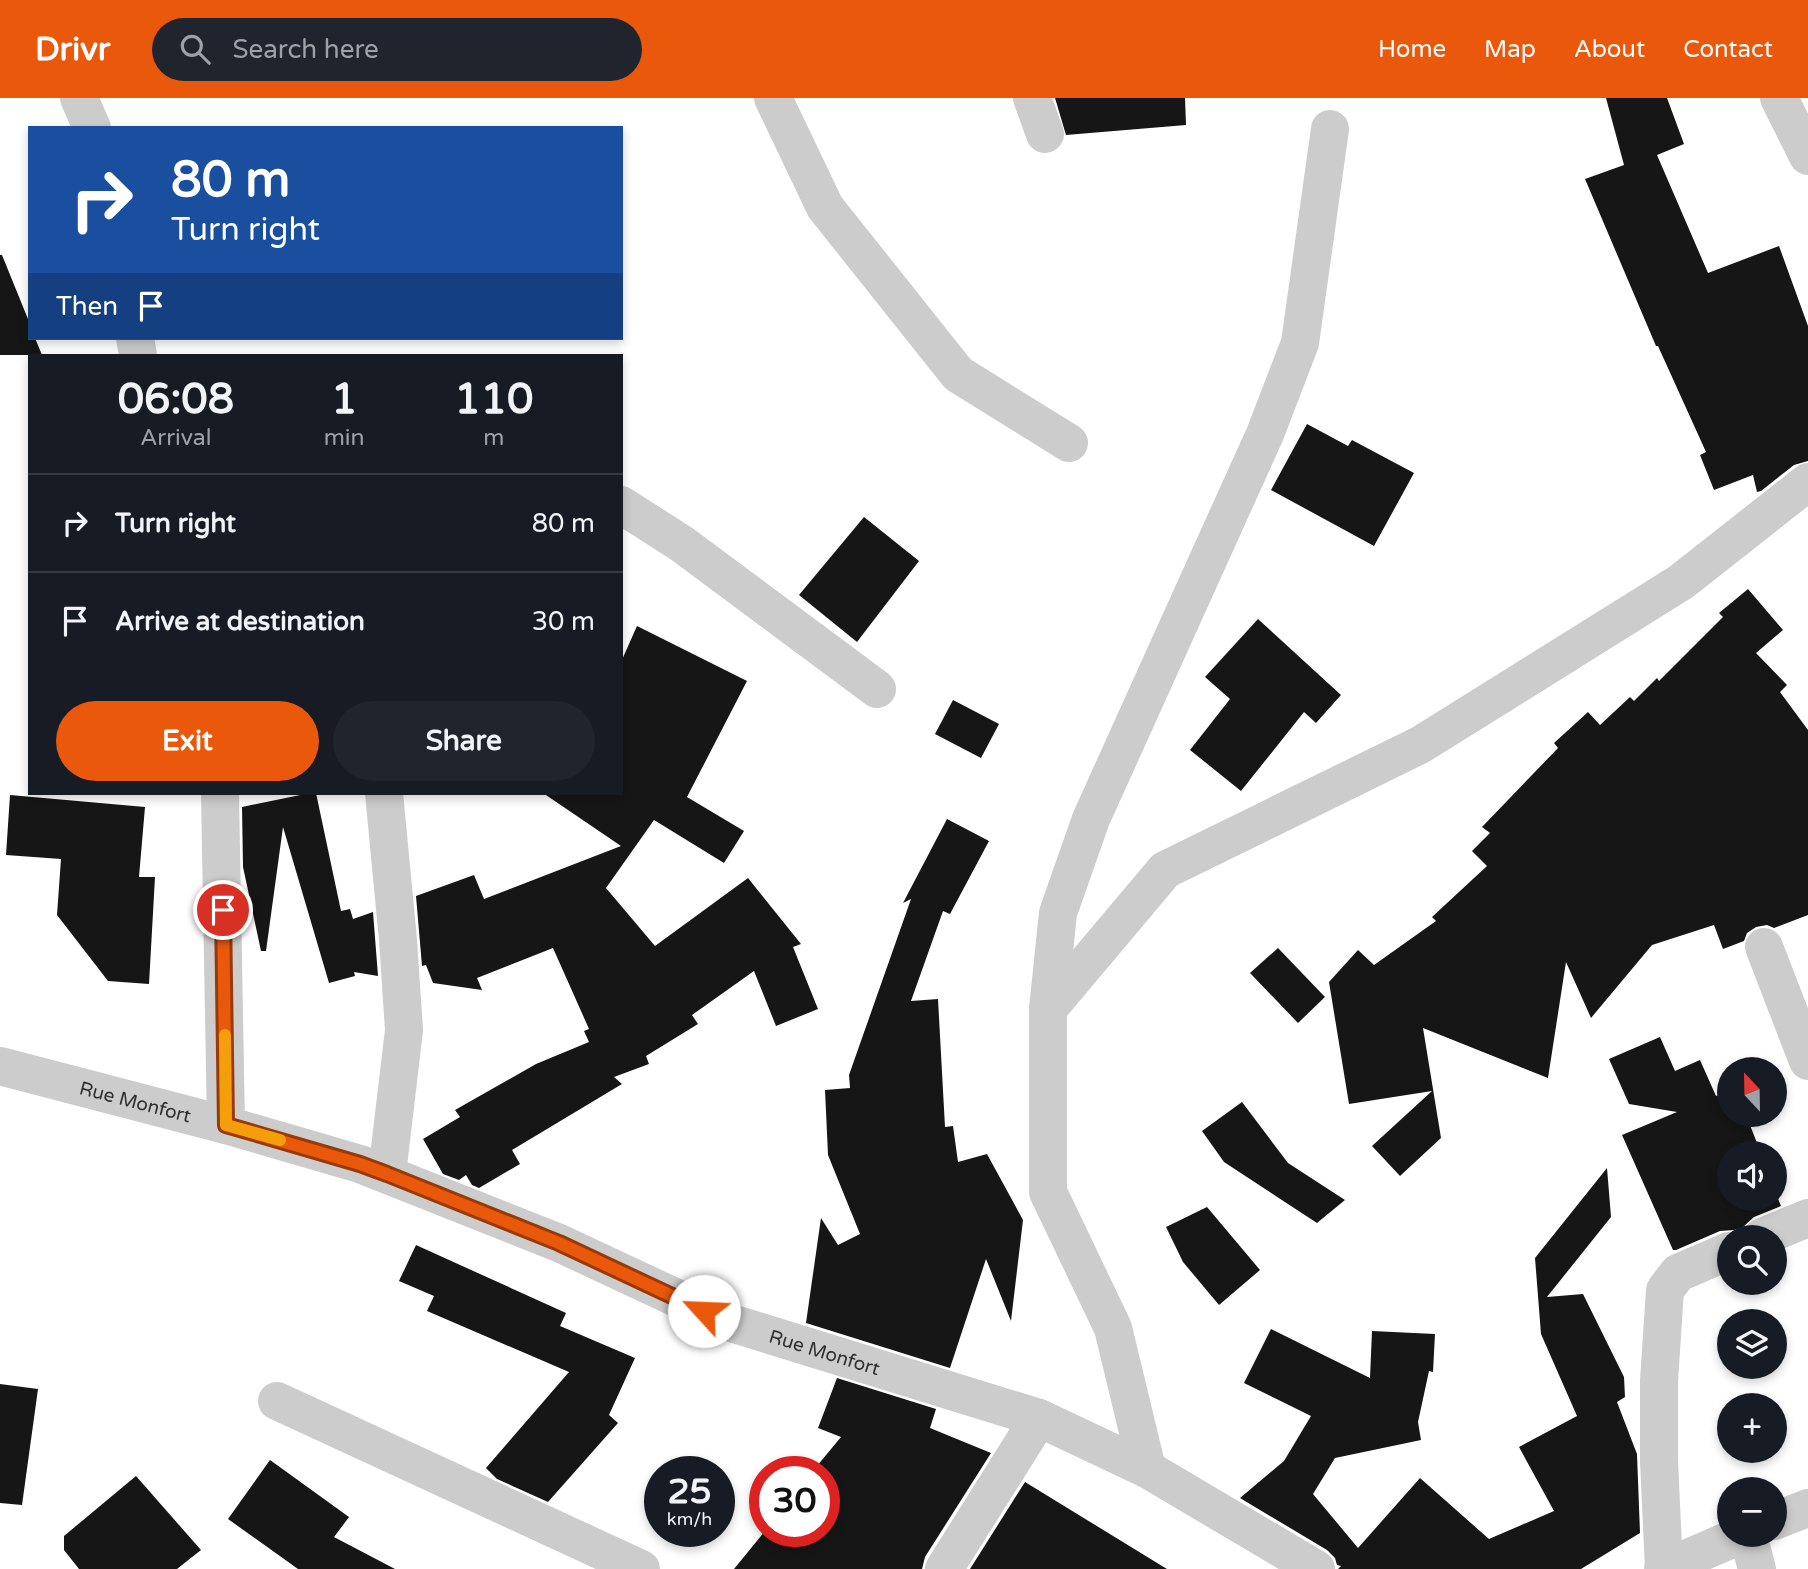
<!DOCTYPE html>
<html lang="en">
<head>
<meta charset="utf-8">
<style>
  body { margin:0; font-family:"Varela Round",sans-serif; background:#20242c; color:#f1f3f6; height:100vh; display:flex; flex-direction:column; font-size:26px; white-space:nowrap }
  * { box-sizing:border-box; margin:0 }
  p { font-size:23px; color:#9ea1a6 }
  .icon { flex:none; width:38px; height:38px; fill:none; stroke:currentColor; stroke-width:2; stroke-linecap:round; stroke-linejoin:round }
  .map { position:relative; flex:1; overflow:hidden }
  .sheet { position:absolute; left:28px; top:256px; width:595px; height:441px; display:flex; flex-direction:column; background:#171b24; border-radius:0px; box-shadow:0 4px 10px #0003 }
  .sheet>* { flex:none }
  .top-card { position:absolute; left:28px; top:28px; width:595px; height:214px; border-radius:0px; box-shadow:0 4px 10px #0003; background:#1a4fa0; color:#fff; overflow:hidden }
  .needle { width:46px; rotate:338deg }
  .fabs { position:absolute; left:1717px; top:959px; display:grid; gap:14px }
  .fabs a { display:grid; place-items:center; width:70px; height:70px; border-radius:50%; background:#171b24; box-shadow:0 4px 10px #0003; font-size:35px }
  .speed { position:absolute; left:644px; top:1358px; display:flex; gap:14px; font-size:35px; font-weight:700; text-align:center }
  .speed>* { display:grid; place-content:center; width:91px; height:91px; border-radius:50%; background:#171b24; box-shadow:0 4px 10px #0003; line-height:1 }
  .speed small { font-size:18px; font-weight:400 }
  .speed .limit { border:10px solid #d22; background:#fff; color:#111 }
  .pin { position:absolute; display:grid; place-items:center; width:60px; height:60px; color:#fff; margin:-30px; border:4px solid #fff; border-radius:50%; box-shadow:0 2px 7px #0007 }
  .me { position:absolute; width:77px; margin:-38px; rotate:295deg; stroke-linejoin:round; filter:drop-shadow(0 0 5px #0008) }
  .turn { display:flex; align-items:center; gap:24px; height:147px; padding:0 28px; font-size:32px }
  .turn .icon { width:91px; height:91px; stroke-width:2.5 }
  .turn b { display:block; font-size:49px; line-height:60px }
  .then { display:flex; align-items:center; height:66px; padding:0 28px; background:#0003; gap:14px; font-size:26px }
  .eta { display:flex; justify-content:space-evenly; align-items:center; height:119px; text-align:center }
  .eta b { font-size:42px; font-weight:700; line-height:49px }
  .cta { display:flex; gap:14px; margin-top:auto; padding:14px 28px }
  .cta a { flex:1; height:80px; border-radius:42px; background:#ea580c; color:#fff; font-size:28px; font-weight:700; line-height:80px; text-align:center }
  .cta a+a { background:#20242c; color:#f1f3f6 }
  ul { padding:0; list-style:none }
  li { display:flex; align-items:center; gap:21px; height:98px; padding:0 28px; border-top:2px solid #363941 }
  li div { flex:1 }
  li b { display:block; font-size:26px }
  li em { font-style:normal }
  header { display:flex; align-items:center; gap:42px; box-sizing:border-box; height:98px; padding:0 35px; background:#ea580c; color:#fff }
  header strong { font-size:33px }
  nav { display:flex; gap:38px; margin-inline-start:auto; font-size:24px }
  .search { width:490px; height:63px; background:#20242c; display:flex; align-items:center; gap:18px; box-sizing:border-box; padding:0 24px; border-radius:38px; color:#9ea1a6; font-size:26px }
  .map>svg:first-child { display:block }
  .building { fill:#161616 }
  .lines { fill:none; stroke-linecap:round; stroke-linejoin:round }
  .minor { stroke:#ccc; stroke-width:38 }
  .route-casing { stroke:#983908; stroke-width:18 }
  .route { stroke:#ea580c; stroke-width:12 }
  .slow { stroke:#f59e0b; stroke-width:12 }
  .labels { text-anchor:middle; stroke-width:7; stroke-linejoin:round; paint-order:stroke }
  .street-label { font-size:19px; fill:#2f2f2f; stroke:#fff }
</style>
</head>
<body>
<header>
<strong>Drivr</strong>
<div class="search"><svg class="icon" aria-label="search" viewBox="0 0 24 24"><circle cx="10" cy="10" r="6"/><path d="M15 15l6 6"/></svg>Search here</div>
<nav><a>Home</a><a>Map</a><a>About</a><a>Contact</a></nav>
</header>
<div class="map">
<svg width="1808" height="1471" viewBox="0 0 1808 1471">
  <rect width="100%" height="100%" fill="#fff"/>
  <g class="building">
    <path d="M1055,0h130l1,27 -120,10z"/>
    <path d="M1606,0h61l17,46 -27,11 51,118 71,-27 29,80v135l-14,4 -33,26 -4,1 -4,-17 -39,15 -14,-35 6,-3 -48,-106h-2l-71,-167 39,-14z"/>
    <path d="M0,157h2l28,69v14h5l7,17h-42z"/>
    <path d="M1307,326l41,22 4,-6 62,33 -40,73 -103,-56z"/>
    <path d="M864,419l55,44 -62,81 -58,-47z"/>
    <path d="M1748,491l35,41 -27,23 31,32 -7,7 28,38v185l-34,13 -7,-3 -11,2 -9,6 -3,8 -21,8 -9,-24 -62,20 -61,73 -25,-56 -18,116 -125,-50 18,110 -41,38 -28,-30 60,-55 -83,13 -20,-122 29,-32 16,15 62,-44 -4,-4 55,-51 -15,-15 18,-18 -8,-6 76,-79 -4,-5 34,-31 12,13 30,-28 4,4 23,-23 2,3 64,-64 -4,-4z"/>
    <path d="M1258,521l83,76 -25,28 -12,-11 -63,79 -51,-41 40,-51 -25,-22z"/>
    <path d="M637,528l110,55 -60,116 57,34 -20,32 -70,-43 -48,68 49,58 93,-68 53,66 -8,3 25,62 -42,17 -22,-55 -62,44 6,9 -52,32 3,8 -35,13 8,7 -110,66 8,14 -41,24 -7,-3 -6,-10 -7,5 -16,-6 -20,-35 37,-22 -5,-7 81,-46 53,-22 -5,-11 5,-2 -36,-81 -76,30 5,12 -49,-7 -7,-18 -4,1 -6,-70 58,-21 10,24 137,-53 -78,-53h78v-131z"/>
    <path d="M953,602l46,24 -18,34 -46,-24z"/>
    <path d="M310,695h6l25,118 9,-2 3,10 20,-7 5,64 -24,-4 1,4 -26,7 -46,-156 -17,124h-5l-18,-84 -1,-60z"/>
    <path d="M10,697l135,12 -6,70h16l-6,107 -41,-3 -51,-66 4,-56 -55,-4z"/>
    <path d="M947,721l42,22 -39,73 -7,-3 -32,90 27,-2 7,128 8,-1 5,36 29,-8 36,66 -12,101 -25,-62 -36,109 -144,-45 15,-105 17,27 22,-11 -32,-79 -3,-65 25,-2 -1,-13 62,-176 -8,4z"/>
    <path d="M1278,850l47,49 -27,26 -48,-50z"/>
    <path d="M1660,939l15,34 25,-11 16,36 13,-5v24h17l15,38h-32v46h45v-10l7,17 -27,11 -11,10 -9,3 -14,1 -44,19h-3l-51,-115 55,-23 -48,-8 -20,-45z"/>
    <path d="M1242,1004l46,61 57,37 -28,23 -93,-61 -22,-31z"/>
    <path d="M1607,1070l4,49 -64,80 36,-3 41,83 1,20 -8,5 20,52 3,79 -59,36h-243l3,-3 -4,-1 -2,-7 -8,-8 -87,-52 44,-37 27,-45 -67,-33 27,-54 99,49 2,-47 63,3 -2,38 -4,-1 -11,51 3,18 -86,18 -22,36 45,54 62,-70 69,61 65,-28 -35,-64 58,-31 -36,-82 -6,-76z"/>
    <path d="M1207,1109l53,63 -41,35 -36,-43 -17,-35z"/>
    <path d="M416,1147l150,68 -6,13 75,32 -26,57 9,8 -70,79 -51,-23 -11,-11 83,-96 -142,-61 7,-15 -35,-15z"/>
    <path d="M837,1280l99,31 -6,19 61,25 -66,104 -3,12h-188l31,-38h59v-59h-12l29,-35 -23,-9z"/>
    <path d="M0,1286l38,5 -16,116 -22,-2z"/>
    <path d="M270,1362l79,57 -15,20 61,32h-97l-70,-50z"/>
    <path d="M136,1378l65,74 -24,19h-98l-15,-19v-14z"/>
    <path d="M1025,1384l142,87h-197z"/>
  </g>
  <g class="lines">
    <g class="minor">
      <path d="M79,0l13,30"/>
      <path d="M773,0l52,109 133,167 111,69"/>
      <path d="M1032,0l13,36"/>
      <path d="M1779,0l29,58"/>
      <path d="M135,240l3,17"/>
      <path d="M621,407l61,39 195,145"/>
      <path d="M220,695l6,332"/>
      <path d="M384,695l14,147 6,90 -17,144"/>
      <path d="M1764,849l44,114"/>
      <path d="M1048,911l10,-96 33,-94 174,-385 35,-91 30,-214"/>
      <path id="s1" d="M0,968l226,59 134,39 199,79 169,79 311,96 108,51 169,100"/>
      <path d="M1762,1139l46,-19"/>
      <path d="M277,1303l364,168"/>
      <path d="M1147,1371l-34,-141 -65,-136v-183l117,-139 255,-125 261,-163 127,-100"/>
      <path d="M1774,1423l34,-13"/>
      <path d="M1748,1437l9,34"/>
      <path d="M944,1471l95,-151"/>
      <path d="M1663,1471l78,-34"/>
      <path d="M1664,1471l-5,-108v-80l6,-91 13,-17 51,-22"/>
    </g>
  </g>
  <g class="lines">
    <defs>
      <path id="route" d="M223,812l3,215 134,39 27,10 172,69 145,68"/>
    </defs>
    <use href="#route" class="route-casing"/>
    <use href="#route" class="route"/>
    <path class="slow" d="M225,937l1,90 54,15"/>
  </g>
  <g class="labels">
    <g class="street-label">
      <text dy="7" stroke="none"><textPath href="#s1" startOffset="140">Rue Monfort</textPath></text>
      <text dy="7" stroke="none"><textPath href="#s1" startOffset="875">Rue Monfort</textPath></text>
    </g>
  </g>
</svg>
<div class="fabs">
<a><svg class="needle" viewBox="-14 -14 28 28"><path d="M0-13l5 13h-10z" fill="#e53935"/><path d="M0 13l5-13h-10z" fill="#9ea1a6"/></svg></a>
<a><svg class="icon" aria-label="sound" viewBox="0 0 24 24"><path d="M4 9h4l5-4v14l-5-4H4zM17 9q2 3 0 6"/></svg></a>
<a><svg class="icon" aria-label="search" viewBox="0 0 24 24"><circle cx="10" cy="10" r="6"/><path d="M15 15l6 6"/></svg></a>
<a><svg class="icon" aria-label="layers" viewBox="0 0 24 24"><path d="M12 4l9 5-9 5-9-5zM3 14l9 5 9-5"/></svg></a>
<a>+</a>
<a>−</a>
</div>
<div class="speed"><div>25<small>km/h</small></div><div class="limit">30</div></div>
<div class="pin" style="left:223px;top:812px;background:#d93025"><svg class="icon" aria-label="arrive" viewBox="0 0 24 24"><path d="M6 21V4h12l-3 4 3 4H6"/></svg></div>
<svg class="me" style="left:704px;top:1213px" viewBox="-20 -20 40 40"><circle r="19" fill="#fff"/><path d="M0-13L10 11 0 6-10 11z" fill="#ea580c"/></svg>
<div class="top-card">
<div class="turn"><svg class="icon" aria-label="right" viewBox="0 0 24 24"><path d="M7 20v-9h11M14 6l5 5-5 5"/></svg><div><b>80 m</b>Turn right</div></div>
<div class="then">Then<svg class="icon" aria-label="arrive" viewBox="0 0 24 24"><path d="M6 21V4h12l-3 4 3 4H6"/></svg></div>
</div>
<section class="sheet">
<div class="eta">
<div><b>06:08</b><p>Arrival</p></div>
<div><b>1</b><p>min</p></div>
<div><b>110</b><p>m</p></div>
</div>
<ul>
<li><svg class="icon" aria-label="right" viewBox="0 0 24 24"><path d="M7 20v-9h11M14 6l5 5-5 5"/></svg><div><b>Turn right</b></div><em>80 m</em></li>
<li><svg class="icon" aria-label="arrive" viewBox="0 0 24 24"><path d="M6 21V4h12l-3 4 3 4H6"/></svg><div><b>Arrive at destination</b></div><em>30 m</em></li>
</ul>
<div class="cta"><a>Exit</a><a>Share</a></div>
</section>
</div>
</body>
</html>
